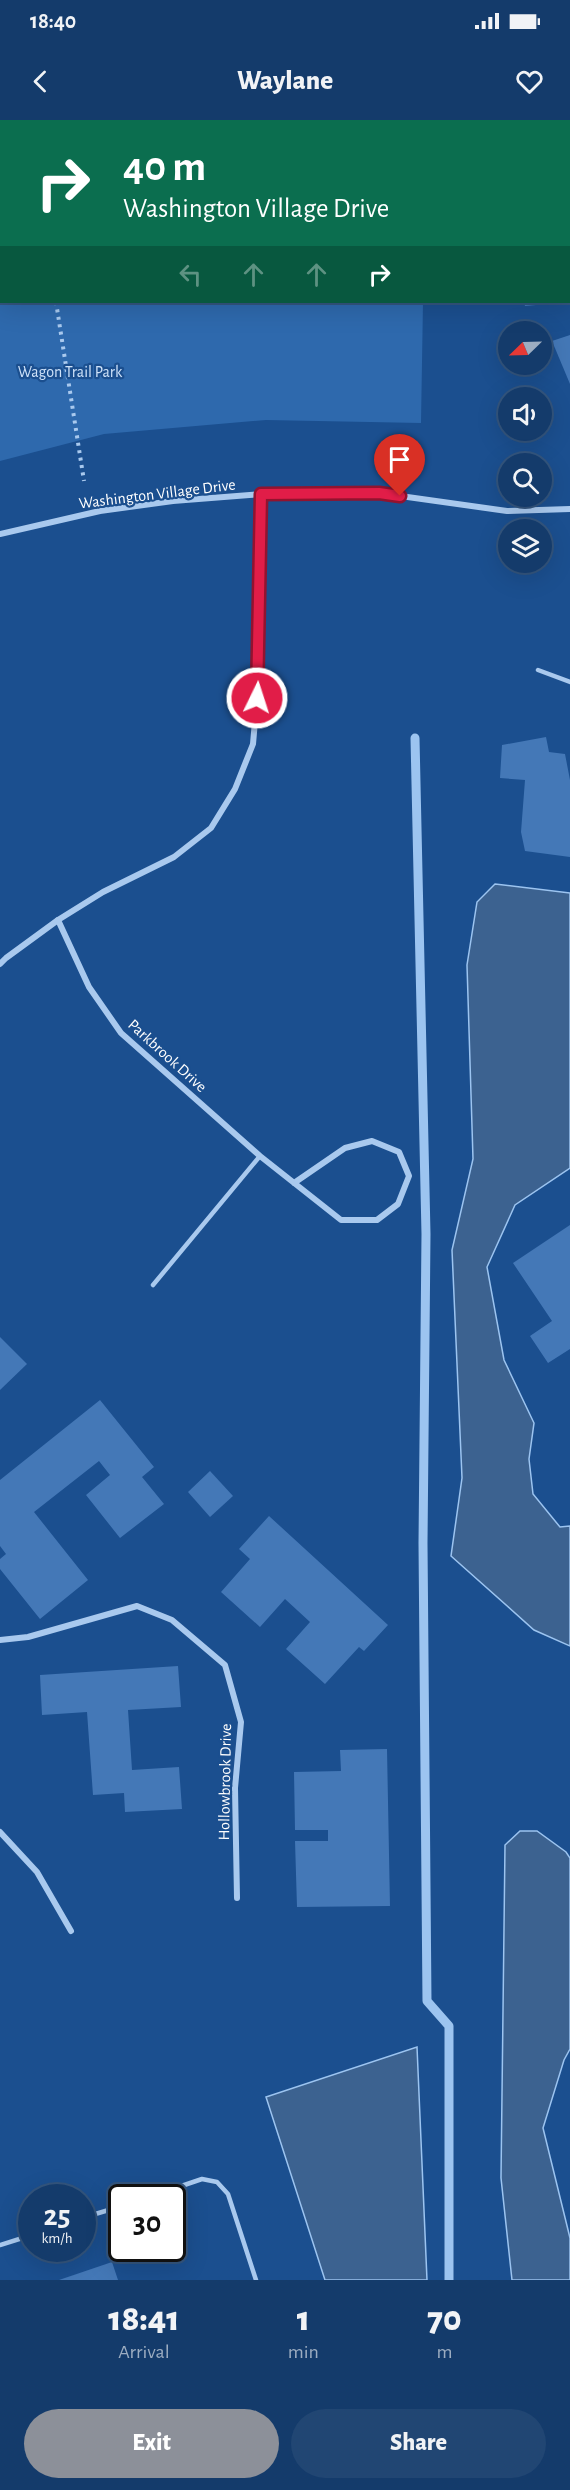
<!DOCTYPE html>
<html lang="en">
<head>
<meta charset="utf-8">
<style>
  body { margin:0; font-family:"Alegreya Sans",sans-serif; background:#214673; color:#f1f3f6; height:100vh; display:flex; flex-direction:column; font-size:22px; white-space:nowrap }
  * { box-sizing:border-box; margin:0 }
  p { font-size:20px; color:#9dadc1 }
  .icon { flex:none; width:33px; height:33px; fill:none; stroke:currentColor; stroke-width:2; stroke-linecap:round; stroke-linejoin:round }
  .map { position:relative; height:2160px; overflow:hidden }
  .sheet { display:flex; flex-direction:column; background:#143b6b; flex:1 }
  .sheet>* { flex:none }
  .guide { position:absolute; left:0px; top:0px; width:570px; height:183px; box-shadow:0 6px 24px #0002,0 0 0 2px #33557e; background:#0b6e4f; color:#fff; overflow:hidden }
  .needle { width:39px; rotate:247deg }
  .fabs { position:absolute; left:498px; top:201px; display:grid; gap:12px }
  .fabs a { display:grid; place-items:center; width:54px; height:54px; border-radius:50%; background:#143b6b; box-shadow:0 6px 24px #0002,0 0 0 2px #33557e; font-size:30px }
  .speed { position:absolute; left:18px; top:2064px; display:flex; gap:12px; font-size:30px; font-weight:700; text-align:center }
  .speed>* { display:grid; place-content:center; width:78px; height:78px; border-radius:50%; background:#143b6b; box-shadow:0 6px 24px #0002,0 0 0 2px #33557e; line-height:1 }
  .speed small { font-size:15px; font-weight:400 }
  .speed .limit { border:3px solid #111; border-radius:9px; background:#fff; color:#111 }
  .pin { position:absolute; display:grid; place-items:center; width:51px; height:51px; color:#fff; margin:-62px -26px; border-radius:50% 50% 50% 0; rotate:-45deg; box-shadow:0 0 6px #0007 }
  .pin .icon { rotate:45deg }
  .me { position:absolute; width:66px; margin:-33px; rotate:4deg; stroke-linejoin:round; filter:drop-shadow(0 0 4px #0008) }
  .turn { display:flex; align-items:center; gap:21px; height:126px; padding:0 24px; font-size:27px }
  .turn .icon { width:78px; height:78px; stroke-width:2.5 }
  .turn b { display:block; font-size:42px; line-height:51px }
  .lanes { display:flex; align-items:center; height:57px; padding:0 24px; background:#0003; justify-content:center; gap:30px; direction:ltr }
  .lanes .off { opacity:.35 }
  .eta { display:flex; justify-content:space-evenly; align-items:center; height:102px; text-align:center }
  .eta b { font-size:36px; font-weight:800; line-height:42px }
  .primary-button { display:flex; gap:12px; margin-top:auto; padding:12px 24px }
  .primary-button a { flex:1; height:69px; border-radius:36px; background:#8c9099; color:#fff; font-size:24px; font-weight:800; line-height:69px; text-align:center }
  .primary-button a+a { background:#214673; color:#f1f3f6 }
  .status { display:flex; justify-content:space-between; align-items:center; height:42px; padding:0 30px; background:#143b6b; direction:ltr }
  .status svg { height:16px; fill:currentColor }
  header { display:flex; justify-content:space-between; align-items:center; height:78px; padding:0 24px; background:#143b6b; font-size:27px; font-weight:800 }
  .map>svg:first-child { display:block }
  .green { fill:#2e69ad }
  .water { fill:#3c6290; stroke:#9cc4f0; stroke-width:1.5 }
  .lines { fill:none; stroke-linecap:round; stroke-linejoin:round }
  .stream { stroke:#9cc4f0; stroke-width:9 }
  .building { fill:#4478b7 }
  .path { stroke:#a9c9ee; stroke-width:4; stroke-dasharray:3 4.5; stroke-linecap:butt }
  .service { stroke:#a9c9ee; stroke-width:4.5 }
  .minor { stroke:#a9c9ee; stroke-width:6 }
  .route-casing { stroke:#92132f; stroke-width:15 }
  .route { stroke:#e11d48; stroke-width:10 }
  .labels { text-anchor:middle; stroke-width:4.5; stroke-linejoin:round; paint-order:stroke }
  .park-label { font-size:16px; fill:#cfe3fa; stroke:#1b4f8f }
  .street-label { font-size:16px; fill:#fff; stroke:#1b4f8f }
</style>
</head>
<body>
<div class="status"><b>18:40</b><svg viewBox="0 0 49 12"><path d="M0 12V9h3v3zM5 12V6h3v6zM10 12V3h3v9zM15 12V0h3v12zM26 1h20v11H26zM47 4h2v5h-2z"/></svg></div>
<header><svg class="icon" aria-label="back" viewBox="0 0 24 24"><path d="M15 5l-7 7 7 7"/></svg>Waylane<svg class="icon" aria-label="heart" viewBox="0 0 24 24"><path d="M12 20l-8-8c-3-5 5-10 8-4 3-6 11-1 8 4z"/></svg></header>
<div class="map">
<svg width="570" height="2160" viewBox="0 0 570 2160">
  <rect width="100%" height="100%" fill="#1b4f8f"/>
  <path class="green" d="M0,0h425l-423,2v180h421l-2,121 -155,-3 -162,14 -104,27z"/>
  <g class="water">
    <path d="M495,764l75,9v275l-55,37 -28,62 17,93 30,63 -5,36 4,35 27,33 10,-1v120l-36,-16 -83,-74 11,-78 -10,-228 21,-91 -6,-194 10,-63z"/>
    <path d="M520,1711h17l29,21 4,6v191l-6,11 -21,68 27,110v42h-58l-11,-102 4,-333z"/>
    <path d="M417,1927l10,233h-102l-59,-183z"/>
  </g>
  <g class="lines">
    <path class="stream" d="M415,618l11,496 -3,309 4,458 22,25v254"/>
  </g>
  <g class="building">
    <path d="M524,182h34v1l-33,3z"/>
    <path d="M570,215v49l-18,-43z"/>
    <path d="M546,617l3,15 16,2 5,26v77l-45,-6 -4,-19 4,-52 -25,-2 2,-33z"/>
    <path d="M570,1105v124l-22,14 -18,-27 22,-15 -39,-58z"/>
    <path d="M0,1217l27,27 -27,26z"/>
    <path d="M100,1280l54,67 -12,10 22,27 -44,34 -34,-43 24,-20 -11,-14 -65,51 54,68 -48,39 -40,-50v-10l6,-5 -6,-8v-66z"/>
    <path d="M210,1351l23,25 -23,21 -22,-25z"/>
    <path d="M269,1396l119,109 -24,26 -5,-4 -34,37 -39,-35 24,-27 -25,-23 -25,28 -39,-35 29,-33 -11,-10z"/>
    <path d="M178,1546l3,41 -53,3 4,60 47,-3 3,42 -57,3 -1,-19 -31,2 -6,-83 -45,3 -2,-40z"/>
    <path d="M387,1629l3,157 -93,1 -2,-66h33v-11h-33l-1,-58 47,-1 -1,-21z"/>
    <path d="M112,2142l6,18h-59z"/>
  </g>
  <g class="lines">
    <path class="path" d="M56,182l28,179"/>
    <g class="service">
      <path d="M538,550l32,12"/>
      <path d="M153,1165l107,-129"/>
      <path d="M146,2078l56,-19 15,3 11,12 28,86"/>
      <path d="M82,2098l40,-12"/>
      <path d="M0,2125l32,-10"/>
    </g>
    <g class="minor">
      <path d="M0,414l100,-23 73,-10 88,-7 118,-1 128,18 63,-2"/>
      <path d="M58,800l31,67 32,46 139,123 81,64h36l21,-16 11,-28 -10,-24 -27,-11 -27,7 -51,35"/>
      <path d="M0,844l6,-6 52,-38 45,-28 71,-35 37,-29 24,-39 18,-45 6,-69 2,-181"/>
      <path d="M0,1520l28,-3 109,-31 35,14 53,45 16,57 -6,66 2,110"/>
      <path d="M0,1712l37,40 34,59"/>
    </g>
  </g>
  <g class="lines">
    <defs>
      <path id="route" d="M257,578l4,-204 118,-1 21,3"/>
    </defs>
    <use href="#route" class="route-casing"/>
    <use href="#route" class="route"/>
  </g>
  <g class="labels">
    <g class="park-label">
      <text x="70" y="257">Wagon Trail Park</text>
    </g>
    <g class="street-label">
      <text transform="translate(157 373) rotate(-7)" y="6">Washington Village Drive</text>
      <text transform="translate(168 935) rotate(42)" y="6">Parkbrook Drive</text>
      <text transform="translate(224 1662) rotate(-89)" y="6">Hollowbrook Drive</text>
    </g>
  </g>
</svg>
<div class="fabs">
<a><svg class="needle" viewBox="-14 -14 28 28"><path d="M0-13l5 13h-10z" fill="#e53935"/><path d="M0 13l5-13h-10z" fill="#9dadc1"/></svg></a>
<a><svg class="icon" aria-label="sound" viewBox="0 0 24 24"><path d="M4 9h4l5-4v14l-5-4H4zM17 9q2 3 0 6"/></svg></a>
<a><svg class="icon" aria-label="search" viewBox="0 0 24 24"><circle cx="10" cy="10" r="6"/><path d="M15 15l6 6"/></svg></a>
<a><svg class="icon" aria-label="layers" viewBox="0 0 24 24"><path d="M12 4l9 5-9 5-9-5zM3 14l9 5 9-5"/></svg></a>
</div>
<div class="speed"><div>25<small>km/h</small></div><div class="limit">30</div></div>
<div class="pin" style="left:400px;top:376px;background:#d93025"><svg class="icon" aria-label="arrive" viewBox="0 0 24 24"><path d="M6 21V4h12l-3 4 3 4H6"/></svg></div>
<svg class="me" style="left:257px;top:578px" viewBox="-20 -20 40 40"><circle r="17" fill="#e11d48" stroke="#fff" stroke-width="3"/><path d="M0-11L8 9 0 5-8 9z" fill="#fff"/></svg>
<div class="guide">
<div class="turn"><svg class="icon" aria-label="right" viewBox="0 0 24 24"><path d="M7 20v-9h11M14 6l5 5-5 5"/></svg><div><b>40 m</b>Washington Village Drive</div></div>
<div class="lanes"><svg class="icon off" aria-label="left" viewBox="0 0 24 24"><path d="M17 20v-9H6M10 6l-5 5 5 5"/></svg><svg class="icon off" aria-label="ahead" viewBox="0 0 24 24"><path d="M12 20V5M6 11l6-6 6 6"/></svg><svg class="icon off" aria-label="ahead" viewBox="0 0 24 24"><path d="M12 20V5M6 11l6-6 6 6"/></svg><svg class="icon" aria-label="right" viewBox="0 0 24 24"><path d="M7 20v-9h11M14 6l5 5-5 5"/></svg></div>
</div>
</div>
<section class="sheet">
<div class="eta">
<div><b>18:41</b><p>Arrival</p></div>
<div><b>1</b><p>min</p></div>
<div><b>70</b><p>m</p></div>
</div>
<div class="primary-button"><a>Exit</a><a>Share</a></div>
</section>
</body>
</html>
